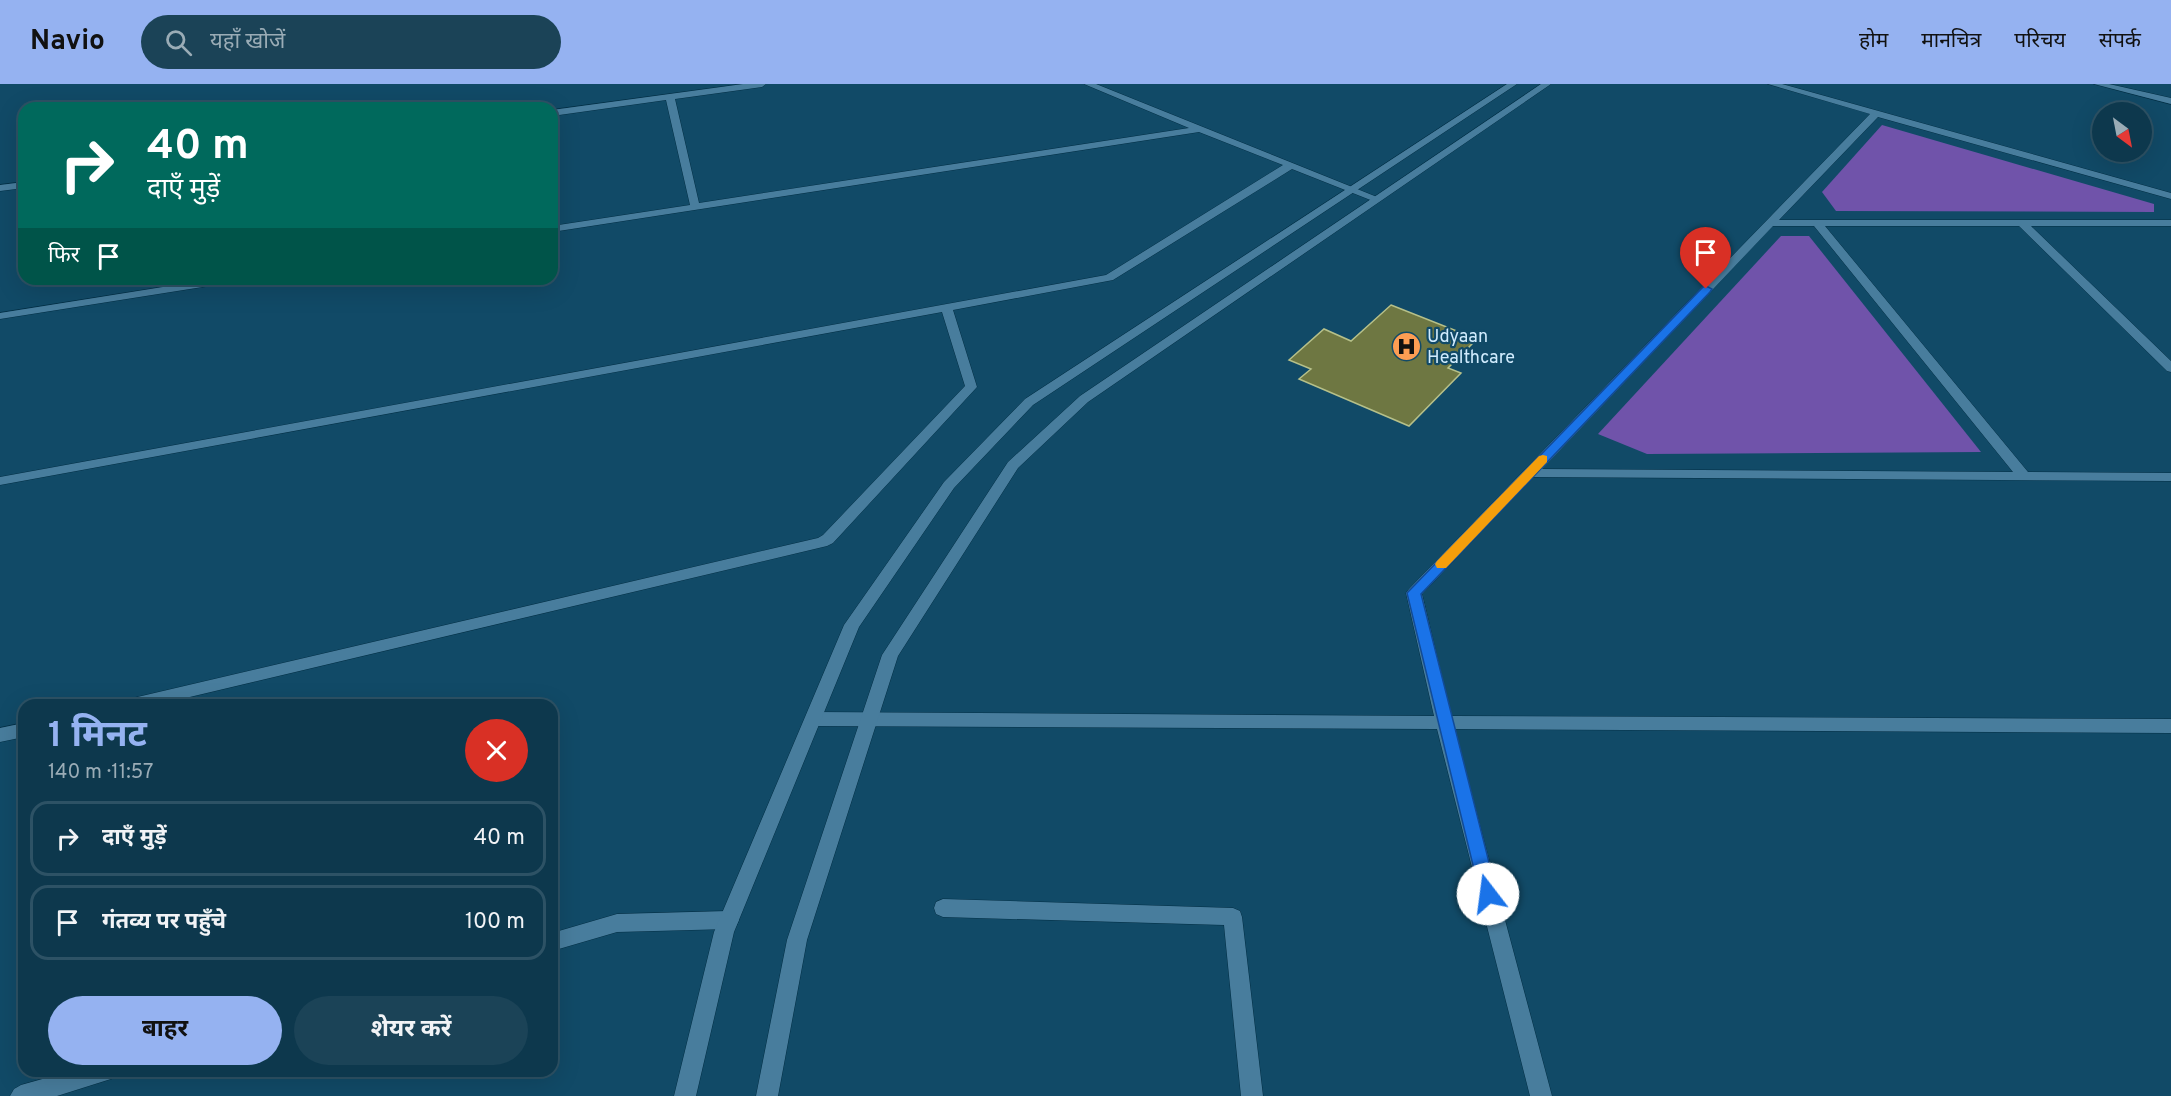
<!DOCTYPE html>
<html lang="hi">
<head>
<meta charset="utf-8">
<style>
  body { margin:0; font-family:Overpass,"Noto Sans Devanagari",sans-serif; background:#1b4357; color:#f1f3f6; height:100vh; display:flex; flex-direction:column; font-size:22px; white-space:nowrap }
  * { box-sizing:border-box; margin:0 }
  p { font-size:20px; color:#9aacb6 }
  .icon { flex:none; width:33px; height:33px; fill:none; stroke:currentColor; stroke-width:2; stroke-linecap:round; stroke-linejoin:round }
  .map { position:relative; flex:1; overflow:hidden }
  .drawer { position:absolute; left:18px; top:615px; width:540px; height:378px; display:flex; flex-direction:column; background:#0d384d; border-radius:18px; box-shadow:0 6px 24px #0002,0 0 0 2px #2d5265 }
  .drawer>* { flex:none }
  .hud { position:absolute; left:18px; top:18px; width:540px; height:183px; border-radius:18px; box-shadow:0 6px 24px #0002,0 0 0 2px #2d5265; background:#00695c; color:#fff; overflow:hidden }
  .needle { width:39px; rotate:148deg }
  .tools { position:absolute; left:2092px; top:18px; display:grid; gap:12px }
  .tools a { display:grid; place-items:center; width:60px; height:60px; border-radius:50%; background:#0d384d; box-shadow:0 6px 24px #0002,0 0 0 2px #2d5265; font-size:30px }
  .pin { position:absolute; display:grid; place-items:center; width:51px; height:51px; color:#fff; margin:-62px -26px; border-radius:50% 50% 50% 0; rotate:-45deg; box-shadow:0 0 6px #0007 }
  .pin .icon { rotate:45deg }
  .me { position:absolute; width:66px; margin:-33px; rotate:345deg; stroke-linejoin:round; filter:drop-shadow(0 0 4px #0008) }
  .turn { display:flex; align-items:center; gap:21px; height:126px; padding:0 30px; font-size:27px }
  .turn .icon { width:78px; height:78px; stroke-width:2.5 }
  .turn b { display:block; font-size:42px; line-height:51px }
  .then { display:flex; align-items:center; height:57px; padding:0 30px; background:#0003; gap:12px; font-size:22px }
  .round { display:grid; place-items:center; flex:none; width:63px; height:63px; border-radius:32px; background:#1b4357 }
  .summary { display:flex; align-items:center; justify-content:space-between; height:102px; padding:0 30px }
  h1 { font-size:36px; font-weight:700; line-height:45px; color:#95b2f1 }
  .primary-button { display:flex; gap:12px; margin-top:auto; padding:12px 30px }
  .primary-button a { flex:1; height:69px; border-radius:36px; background:#95b2f1; color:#111; font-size:24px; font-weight:700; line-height:69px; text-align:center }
  .primary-button a+a { background:#1b4357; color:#f1f3f6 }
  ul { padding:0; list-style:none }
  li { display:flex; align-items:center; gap:18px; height:75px; margin:0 12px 9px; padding:0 18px; border:3px solid #2d5265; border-radius:18px }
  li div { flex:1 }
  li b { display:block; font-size:22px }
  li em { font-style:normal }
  header { display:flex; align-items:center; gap:36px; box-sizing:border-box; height:84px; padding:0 30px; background:#95b2f1; color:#111 }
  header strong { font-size:28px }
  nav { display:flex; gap:33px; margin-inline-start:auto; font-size:21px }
  .search { width:420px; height:54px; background:#1b4357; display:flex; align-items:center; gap:15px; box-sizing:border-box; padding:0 21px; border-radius:33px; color:#9aacb6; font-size:22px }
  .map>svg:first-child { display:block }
  .green { fill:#7053aa }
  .building { fill:#6e7742; stroke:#b6c089; stroke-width:1.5 }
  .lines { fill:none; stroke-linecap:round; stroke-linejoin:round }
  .minor-casing { stroke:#032f45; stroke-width:1 }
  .tertiary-casing { stroke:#032f45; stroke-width:1 }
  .minor { fill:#487d9d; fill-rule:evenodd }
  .tertiary { fill:#487d9d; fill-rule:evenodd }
  .route { fill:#1a73e8; stroke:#114b97; stroke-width:1.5 }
  .slow { fill:#f59e0b }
  .labels { text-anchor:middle; stroke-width:4.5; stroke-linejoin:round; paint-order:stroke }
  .poi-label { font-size:18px; fill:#d1ecfe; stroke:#114a67; text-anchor:start }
</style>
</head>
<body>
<header>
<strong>Navio</strong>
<div class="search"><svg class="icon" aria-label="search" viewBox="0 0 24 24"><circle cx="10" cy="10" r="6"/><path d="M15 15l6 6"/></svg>यहाँ खोजें</div>
<nav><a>होम</a><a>मानचित्र</a><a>परिचय</a><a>संपर्क</a></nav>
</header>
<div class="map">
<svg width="2171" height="1012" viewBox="0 0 2171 1012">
  <rect width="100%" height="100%" fill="#114a67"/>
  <g class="green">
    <path d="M1882,41l272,79v8l-318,-1 -14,-19z"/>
    <path d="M1781,152h28l172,216 -334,2 -49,-20z"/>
  </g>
  <path class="building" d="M1391,221l86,34 -29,29 13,5 -52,53 -110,-47 12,-10 -22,-9 35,-31 27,12z"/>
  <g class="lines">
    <defs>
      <g id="minor">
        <path d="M743,0h23l-4,3 -87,12 24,104 490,-75 -105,-44h12l286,115 -9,2 -81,-32 -179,111 -160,30 24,77 -144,156 -6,3 -671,159h-35l2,-5 6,-1 689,-161 5,-3 142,-149 -23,-74 -942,173v-8l1106,-202 177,-110 -84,-33 -647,100v-6l138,-21 -24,-105 -114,16v-6z"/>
        <path d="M1768,0h14l389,109v6l-293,-82 -99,103h392v6h-140l140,135v11l-4,-1 -148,-145h-194l203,246 143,1v8l-638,-4 -111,117 29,122 720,3v14l-717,-4 98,367h-22l-93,-367 -624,-3 -6,-2 -2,-5 2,-5 6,-2 621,4 -28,-123 3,-4 461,-475zM1773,142h41l199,246 -471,-3z"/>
        <path d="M24,98v6l-24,3v-6z"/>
        <path d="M213,195h27l-6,3 -234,37v-6z"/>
        <path d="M24,639v14l-24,5v-14z"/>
        <path d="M943,815l290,9 7,3 2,6 21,179h-22l-17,-171 -281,-8 -7,-3 -2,-6 2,-6z"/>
        <path d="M729,827l7,3 3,6 -3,6 -7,3 -112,3 -65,19v-18l65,-19z"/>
        <path d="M71,987h46l-3,7 -57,18h-47l4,-7 7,-4z"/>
      </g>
      <g id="tertiary">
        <path d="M1507,0h10l-484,321 -79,83 -95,139 -125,305 -38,164h-22l40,-164 130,-307 100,-143 81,-83z"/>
        <path d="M1541,0h10l-463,318 -70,66 -120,188 -91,284 -29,156h-22l31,-156 95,-285 126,-193 72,-66z"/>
        <path d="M2094,0h15l62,14v6z"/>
      </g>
    </defs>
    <use href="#minor" class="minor-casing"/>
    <use href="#tertiary" class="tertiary-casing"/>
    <use href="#minor" class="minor"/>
    <use href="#tertiary" class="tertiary"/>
  </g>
  <path class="route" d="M1706,202l6,3 -2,3 -289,302 76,300 -3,5 -6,3 -6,-3 -2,-5 -73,-301 296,-306z"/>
  <path class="slow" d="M1543,371l4,1v6l-101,106h-9l-2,-4 2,-3 102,-105z"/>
  <defs>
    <symbol id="hospital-disc" viewBox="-11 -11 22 22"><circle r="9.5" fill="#fc9d53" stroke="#114a67"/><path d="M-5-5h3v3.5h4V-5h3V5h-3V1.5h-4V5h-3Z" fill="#111"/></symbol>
  </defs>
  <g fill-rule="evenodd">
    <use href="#hospital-disc" x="1390" y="246" width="33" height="33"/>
  </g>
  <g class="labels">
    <g class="poi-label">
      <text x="1427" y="258">Udyaan<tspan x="1427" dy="21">Healthcare</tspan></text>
    </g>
  </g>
</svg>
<div class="tools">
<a><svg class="needle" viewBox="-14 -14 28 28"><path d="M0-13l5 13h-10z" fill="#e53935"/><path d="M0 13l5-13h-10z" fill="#9aacb6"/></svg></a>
</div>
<div class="pin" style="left:1706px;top:205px;background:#d93025"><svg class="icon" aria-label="arrive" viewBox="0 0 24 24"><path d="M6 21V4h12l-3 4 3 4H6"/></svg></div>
<svg class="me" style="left:1488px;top:810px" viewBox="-20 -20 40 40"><circle r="19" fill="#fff"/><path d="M0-13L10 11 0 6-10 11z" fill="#1a73e8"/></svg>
<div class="hud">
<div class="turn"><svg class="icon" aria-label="right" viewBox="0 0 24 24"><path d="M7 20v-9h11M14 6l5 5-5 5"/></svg><div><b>40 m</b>दाएँ मुड़ें</div></div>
<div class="then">फिर<svg class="icon" aria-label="arrive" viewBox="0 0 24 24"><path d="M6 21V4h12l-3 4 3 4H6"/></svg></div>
</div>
<section class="drawer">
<div class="summary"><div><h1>1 मिनट</h1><p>140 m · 11:57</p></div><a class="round" style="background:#d93025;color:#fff"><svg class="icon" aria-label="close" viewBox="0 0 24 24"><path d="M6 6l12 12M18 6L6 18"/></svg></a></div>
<ul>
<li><svg class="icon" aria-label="right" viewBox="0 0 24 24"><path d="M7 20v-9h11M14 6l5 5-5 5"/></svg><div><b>दाएँ मुड़ें</b></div><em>40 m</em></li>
<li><svg class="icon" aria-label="arrive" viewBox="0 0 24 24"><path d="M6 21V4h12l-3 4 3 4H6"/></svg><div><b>गंतव्य पर पहुँचे</b></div><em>100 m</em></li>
</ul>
<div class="primary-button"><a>बाहर</a><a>शेयर करें</a></div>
</section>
</div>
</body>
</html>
